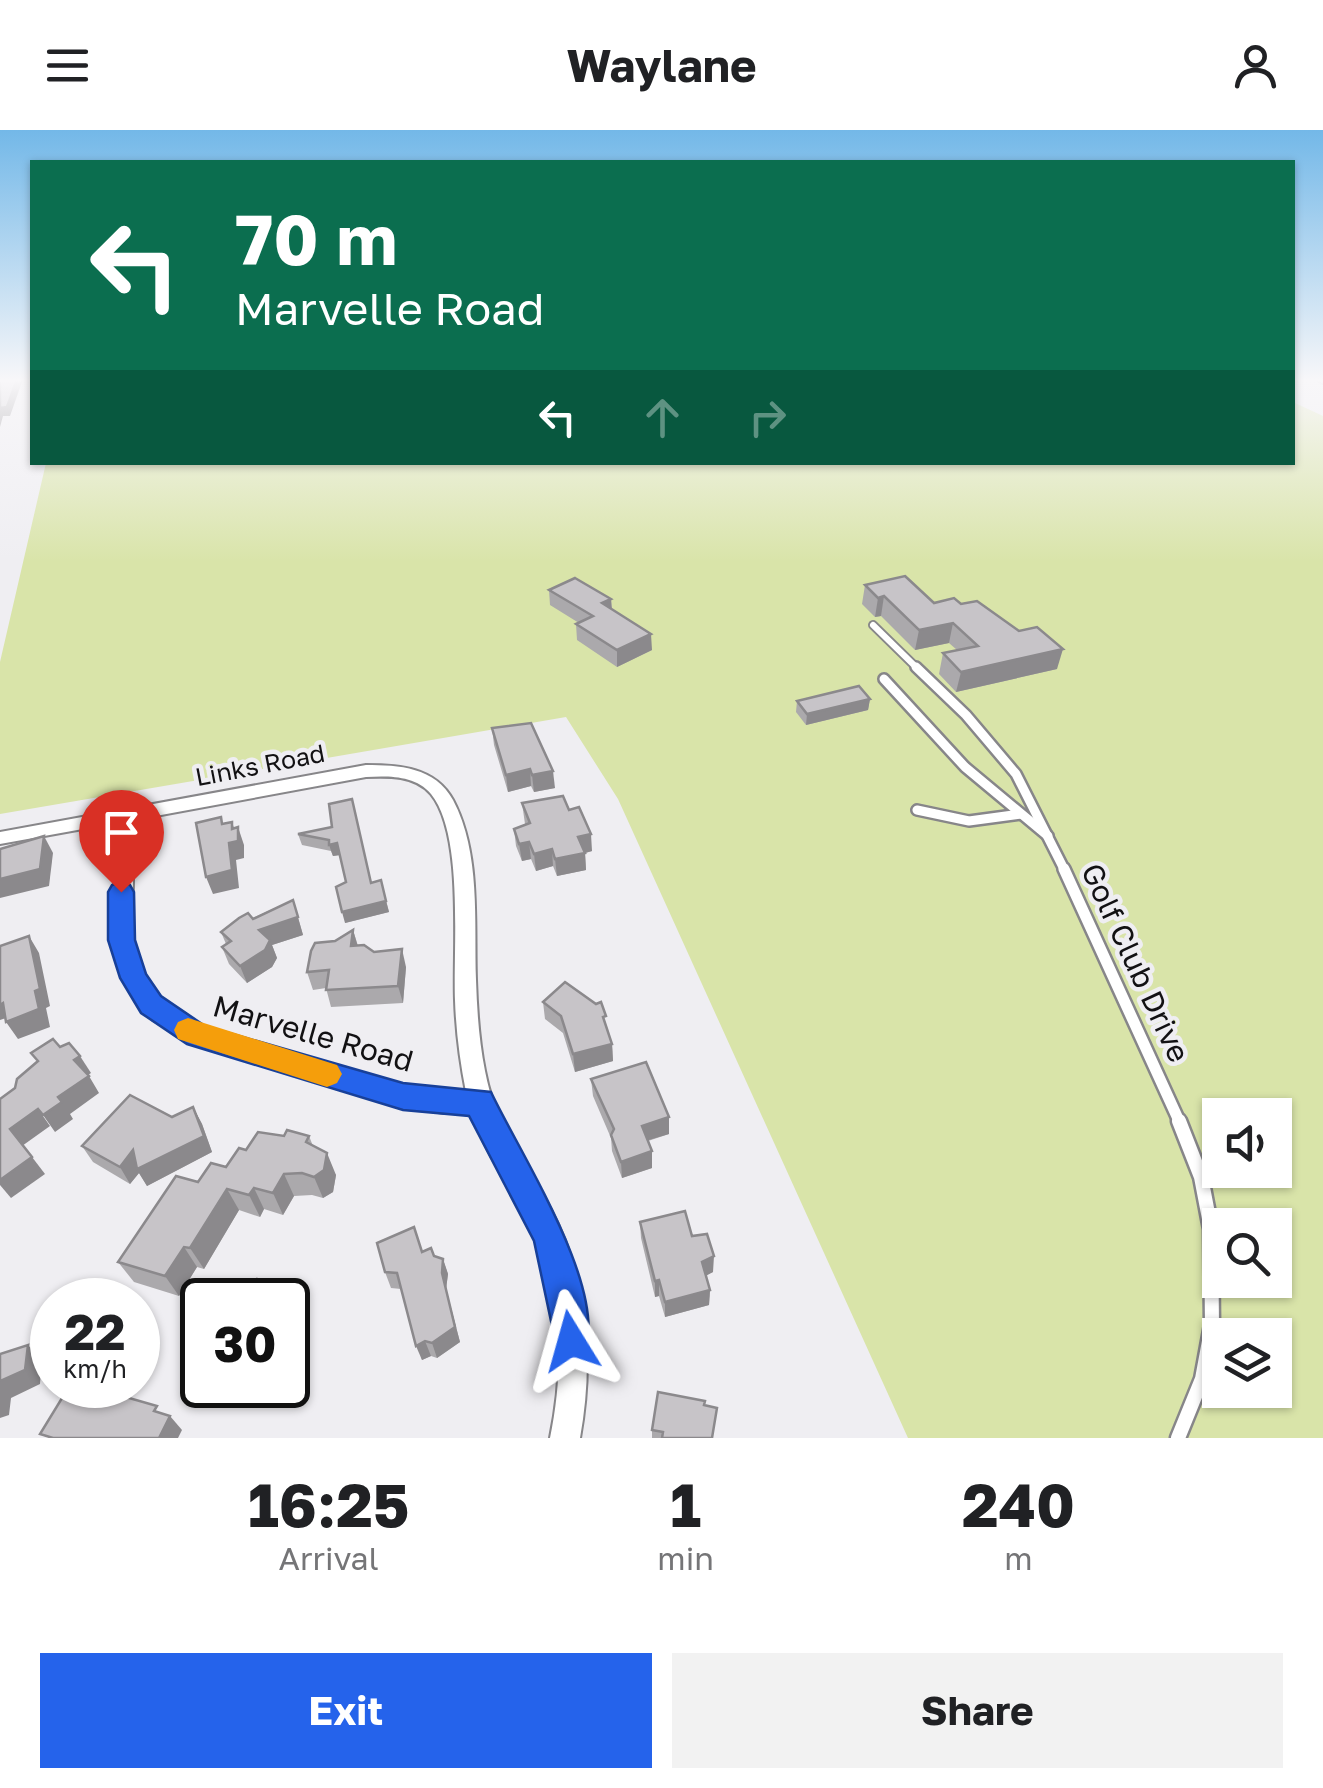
<!DOCTYPE html>
<html lang="en">
<head>
<meta charset="utf-8">
<style>
  body { margin:0; font-family:"Golos Text",sans-serif; background:#f2f2f2; color:#202124; height:100vh; display:flex; flex-direction:column; font-size:38px; white-space:nowrap }
  * { box-sizing:border-box; margin:0 }
  p { font-size:32px; color:#757577 }
  .icon { flex:none; width:55px; height:55px; fill:none; stroke:currentColor; stroke-width:2; stroke-linecap:round; stroke-linejoin:round }
  .map { position:relative; height:1308px; overflow:hidden }
  .panel { display:flex; flex-direction:column; background:#fff; flex:1 }
  .panel>* { flex:none }
  .top-card { position:absolute; left:30px; top:30px; width:1265px; height:305px; border-radius:0px; box-shadow:0 2px 8px #0004; background:#0b6e4f; color:#fff; overflow:hidden }
  .tools { position:absolute; left:1202px; top:968px; display:grid; gap:20px }
  .tools a { display:grid; place-items:center; width:90px; height:90px; border-radius:0px; background:#fff; box-shadow:0 2px 8px #0004; font-size:50px }
  .speed { position:absolute; left:30px; top:1148px; display:flex; gap:20px; font-size:50px; font-weight:700; text-align:center }
  .speed>* { display:grid; place-content:center; width:130px; height:130px; border-radius:50%; background:#fff; box-shadow:0 2px 8px #0004; line-height:1 }
  .speed small { font-size:25px; font-weight:400 }
  .speed .limit { border:5px solid #111; border-radius:15px; background:#fff; color:#111 }
  .pin { position:absolute; display:grid; place-items:center; width:85px; height:85px; color:#fff; margin:-102px -42px; border-radius:50% 50% 50% 0; rotate:-45deg; box-shadow:0 0 10px #0007 }
  .pin .icon { rotate:45deg }
  .me { position:absolute; width:110px; margin:-55px; rotate:352deg; stroke-linejoin:round; filter:drop-shadow(0 0 8px #0008) }
  .turn { display:flex; align-items:center; gap:35px; height:210px; padding:0 40px; font-size:45px }
  .turn .icon { width:130px; height:130px; stroke-width:2.5 }
  .turn b { display:block; font-size:70px; line-height:85px }
  .lanes { display:flex; align-items:center; height:95px; padding:0 40px; background:#0003; justify-content:center; gap:50px; direction:ltr }
  .lanes .off { opacity:.35 }
  .eta { display:flex; justify-content:space-evenly; align-items:center; height:170px; text-align:center }
  .eta b { font-size:60px; font-weight:700; line-height:70px }
  .cta { display:flex; gap:20px; margin-top:auto; padding:20px 40px }
  .cta a { flex:1; height:115px; border-radius:0px; background:#2563eb; color:#fff; font-size:40px; font-weight:700; line-height:115px; text-align:center }
  .cta a+a { background:#f2f2f2; color:#202124 }
  header { display:flex; justify-content:space-between; align-items:center; height:130px; padding:0 40px; background:#fff; font-size:45px; font-weight:700 }
  .map>svg:first-child { display:block }
  .green { fill:#d9e4a9; fill-rule:evenodd }
  .lines { fill:none; stroke-linecap:round; stroke-linejoin:round }
  .service-far3-casing { stroke:#878689; stroke-width:10 }
  .service-far2-casing { stroke:#878689; stroke-width:14 }
  .service-far1-casing { stroke:#878689; stroke-width:16 }
  .service-casing { stroke:#878689; stroke-width:19 }
  .minor-casing { stroke:#878689; stroke-width:4 }
  .service-far3 { stroke:#fff; stroke-width:6 }
  .service-far2 { stroke:#fff; stroke-width:9 }
  .service-far1 { stroke:#fff; stroke-width:11 }
  .service { stroke:#fff; stroke-width:14 }
  .minor { fill:#fff; fill-rule:evenodd }
  .wall { fill:#aba9ac }
  .shaded-wall { fill:#8b898c }
  .building { fill:#c7c4c8; stroke:#8b898c; stroke-width:2.5 }
  .route { fill:#2563eb; stroke:#184099; stroke-width:2.5 }
  .slow { fill:#f59e0b }
  .labels { text-anchor:middle; stroke-width:9; stroke-linejoin:round; paint-order:stroke }
  .street-label { font-size:25px; fill:#121113; stroke:#efeef2 }
  .near-street-label { font-size:30px; fill:#121113; stroke:#efeef2 }
</style>
</head>
<body>
<header><svg class="icon" aria-label="menu" viewBox="0 0 24 24"><path d="M4 6h16M4 12h16M4 18h16"/></svg>Waylane<svg class="icon" aria-label="person" viewBox="0 0 24 24"><circle cx="12" cy="8" r="4"/><path d="M4 21q1-7 8-7t8 7"/></svg></header>
<div class="map">
<svg width="1323" height="1308" viewBox="0 0 1323 1308">
  <rect width="100%" height="100%" fill="#efeef2"/>
  <path class="green" d="M1293,272l30,14v1022h-415l-290,-639 -52,-82 -566,97v-152l46,-199 1246,-1zM1220,985h55v55h-55zM1220,1095h55v55h-55zM1220,1205h55v55h-55z"/>
  <g class="lines">
    <defs>
      <path id="service-far3" d="M873,495l46,45"/>
      <g id="service-far2">
        <path d="M916,537l50,48 50,59 49,97"/>
        <path d="M884,549l81,88 83,69"/>
        <path d="M917,680l52,11 52,-7"/>
      </g>
      <path id="service-far1" d="M1064,739l116,254"/>
      <path id="service" d="M1178,1308l24,-59 10,-54 -1,-96 -10,-52 -22,-56"/>
      <g id="minor">
        <path d="M1315,249h8v4z"/>
        <path d="M366,635c33,0 69,2 87,35 28,53 21,122 23,180 1,31 3,61 9,91 11,58 38,87 65,137 38,70 44,153 30,230h-30c14,-68 14,-147 -17,-210 -20,-39 -48,-74 -61,-115h-28l-41,-7 -206,-61 -44,-25 -26,-36 -15,-43 4,-118 -116,21v-12zM366,647c22,-1 49,-2 65,17 33,40 22,154 24,206 1,31 5,62 11,92l-22,1 -41,-7 -200,-57 -34,-21 -26,-33 -11,-34 2,-121z"/>
      </g>
    </defs>
    <use href="#service-far3" class="service-far3-casing"/>
    <use href="#service-far2" class="service-far2-casing"/>
    <use href="#service-far1" class="service-far1-casing"/>
    <use href="#service" class="service-casing"/>
    <use href="#minor" class="minor-casing"/>
    <use href="#service-far3" class="service-far3"/>
    <use href="#service-far2" class="service-far2"/>
    <use href="#service-far1" class="service-far1"/>
    <use href="#service" class="service"/>
    <use href="#minor" class="minor"/>
  </g>
  <g class="wall">
    <path d="M865,455l69,18 27,1 96,65 -101,23 -17,-18 4,-21 14,-3 -8,-7 -34,7 -34,-34 -6,1 -13,-13z"/>
    <path d="M549,460l62,9 1,10 40,41 -35,17 -40,-27 -1,-16 3,-1 -29,-18z"/>
    <path d="M870,569l-2,11 -62,15 -10,-13 1,-11z"/>
    <path d="M492,598l63,60 -21,4 -3,-6 -23,6 -14,-47z"/>
    <path d="M522,673l47,7 23,41 -7,2 1,17 -29,6 -4,-10 -17,5 -5,-12 -9,2 -6,-15 -2,-17 11,-5z"/>
    <path d="M332,697l40,56 9,-3 8,32 -44,11 1,-41 -6,-27 -7,1 -2,-5 -29,-6 -4,-11z"/>
    <path d="M293,770l10,35 -31,10 5,13 -5,9 -25,16 -18,-19 -7,-17 4,-3 -5,-12z"/>
    <path d="M353,800l5,16 48,21 -3,36 -72,4 -5,-19 -13,2 -6,-18 28,-31z"/>
    <path d="M543,872l64,25 5,17 1,17 -38,11 -12,-39 -18,-14z"/>
    <path d="M591,949l78,55 -21,7 4,10v17l-30,10 -10,-27 -1,-13 -18,-42z"/>
    <path d="M193,977l9,17 10,28 -65,34 -8,-13 -9,11 -37,-22 -11,-16 90,-29z"/>
    <path d="M284,1006h25l4,10 23,29 -3,17 -10,6 -11,-3 -18,1 -11,19 -19,-6 -4,8 -21,-7 -35,59 -7,-2 -18,29 -45,-14 -16,-20 80,-80 28,-15 20,-17z"/>
    <path d="M640,1092l52,14 21,36 -7,3 4,15 -1,15 -44,12 -6,-21 -4,1 -14,-59z"/>
    <path d="M422,1122l21,7 5,15 -2,15 14,53 -23,16 -6,-2 -9,4 -21,-71 -10,-1 -6,-16z"/>
    <path d="M704,1275l9,33h-61v-8z"/>
  </g>
  <g class="shaded-wall">
    <path d="M17,249h6l-13,37h-7l-3,11v-19z"/>
    <path d="M1292,249h20l-20,4z"/>
    <path d="M884,466l-3,20 -6,1 3,-19z"/>
    <path d="M611,469l1,15 -10,-11z"/>
    <path d="M953,493l-4,20 -34,7 4,-20z"/>
    <path d="M651,504l1,16 -35,17v-17z"/>
    <path d="M1063,519l-6,20 -101,23 5,-20z"/>
    <path d="M870,569l-2,11 -62,15 1,-11z"/>
    <path d="M530,639l1,17 -23,6 -2,-17z"/>
    <path d="M553,641l2,17 -21,4 -2,-17z"/>
    <path d="M232,692l6,18v-13l6,18v13l-8,2 3,28 -26,6 -7,-17 23,-34 3,-14z"/>
    <path d="M591,704l1,17 -7,2 1,17 -29,6 -2,-17 23,-22z"/>
    <path d="M44,706l9,17 -4,33 -49,12v-19z"/>
    <path d="M529,712l2,17 -9,2 -3,-17z"/>
    <path d="M337,713l3,12 -7,1 -4,-11z"/>
    <path d="M552,719l1,17 -17,5 -2,-17z"/>
    <path d="M293,770l10,35 -31,10 5,13 -5,9 -25,16 -7,-17 19,-36z"/>
    <path d="M386,771l3,11 -44,11 -3,-11z"/>
    <path d="M353,800l5,17 -7,-1z"/>
    <path d="M29,806l10,17 11,53 -4,2 4,19 -32,12 -12,-17v-4l-6,2v-16l35,-13z"/>
    <path d="M402,819l4,18 -3,36 -5,-17z"/>
    <path d="M612,914l1,17 -38,11 -2,-18z"/>
    <path d="M80,926l11,17 -6,4 -11,-17z"/>
    <path d="M89,946l10,17 -29,21 3,5 -18,13 -12,-17 15,-18z"/>
    <path d="M193,977l9,17 10,28 -65,34 -8,-13 -9,11 -10,-17 13,-17z"/>
    <path d="M38,979l12,17 -28,20 -12,-17z"/>
    <path d="M669,987v17l-27,8v-16z"/>
    <path d="M652,1021v17l-30,10 -1,-16z"/>
    <path d="M327,1023l9,22 -3,17 -10,6 -9,-21z"/>
    <path d="M32,1027l13,17 -34,24 -11,-13v-5z"/>
    <path d="M284,1044l10,22 -11,19 -10,-22z"/>
    <path d="M254,1058l10,21 -4,8 -11,-22z"/>
    <path d="M227,1059l12,21 -35,59 -14,-21z"/>
    <path d="M184,1117l13,20 -18,29 -14,-20z"/>
    <path d="M714,1126l-1,16 -11,6v-16z"/>
    <path d="M443,1129l5,15 -2,15 14,53 -23,16 -5,-15z"/>
    <path d="M659,1150v16l-4,1v-16z"/>
    <path d="M276,1154l3,5 -6,11h-5z"/>
    <path d="M710,1160l-1,15 -44,12v-15z"/>
    <path d="M425,1211l6,15 -9,4 -6,-14z"/>
    <path d="M28,1215l14,15 -2,24 -29,14 -2,17 -9,3v-37z"/>
    <path d="M170,1286l12,14 -4,8h-19z"/>
  </g>
  <g class="building">
    <path d="M0,249h17l-10,28 -7,1z"/>
    <path d="M905,446l29,27 20,-5 7,6 16,-3 42,30 18,-4 26,22 -102,23 -18,-19 35,-7 -25,-23 -34,7 -35,-34 -6,2 -13,-13z"/>
    <path d="M575,448l36,21 -9,4 49,31 -34,16 -41,-26 17,-8 -44,-26z"/>
    <path d="M859,556l11,13 -63,15 -10,-13z"/>
    <path d="M531,593l22,48 -21,4 -2,-6 -24,6 -14,-47z"/>
    <path d="M563,666l6,14 10,-3 12,27 -13,3 7,16 -30,6 -3,-10 -18,5 -5,-12 -10,2 -5,-15 16,-6 -8,-20z"/>
    <path d="M352,669l19,84 10,-3 5,21 -44,11 -6,-25 10,-5 -9,-39 -8,2v-5l-31,-6 34,-7 -3,-23z"/>
    <path d="M221,687l1,7 10,-2v7l6,-2v14l-9,2 3,27 -26,7 -10,-54z"/>
    <path d="M44,706l-4,33 -40,10v-30z"/>
    <path d="M293,770l5,17 -39,13 11,10 -5,10 -25,16 -18,-19 9,-6 -10,-9 18,-14 9,-5 5,6z"/>
    <path d="M353,800l-2,16 13,-1 10,7 28,-3 -4,37 -72,4 3,-20 -22,2 4,-21 4,-8 20,-2z"/>
    <path d="M29,806l11,53 -5,2 4,18 -33,13 -3,-19 -3,2v-59z"/>
    <path d="M565,852l31,22 5,-2 5,14 -3,1 9,27 -39,10 -12,-38 -18,-14z"/>
    <path d="M53,909l7,8 9,-4 11,13 -6,4 15,16 -31,21 4,5 -19,13 -5,-6 -28,20 22,28 -32,23v-81l15,-11 2,-9 21,-18 -7,-8z"/>
    <path d="M646,932l23,55 -27,9 10,25 -31,11 -10,-27 3,-6 -23,-50z"/>
    <path d="M130,965l42,22 21,-10 11,29 -67,33 -4,-19 -13,17 -38,-21z"/>
    <path d="M287,1000l22,6 -3,6 21,11 -3,17 -10,7 -12,-4 -18,1 -11,19 -19,-5 -5,7 -22,-6 -37,59 -6,-1 -19,29 -47,-14 58,-86 22,6 13,-19 15,4 13,-19 7,2 12,-18 26,4z"/>
    <path d="M685,1081l7,25 15,-2 7,22 -12,6 8,28 -45,12 -6,-22 -4,1 -15,-59z"/>
    <path d="M414,1097l8,25 9,-4 3,8 9,3 -1,14 13,54 -23,16 -7,-2 -9,5 -19,-73 -12,-1 -8,-29z"/>
    <path d="M257,1149l19,5 -8,16h-23z"/>
    <path d="M28,1215l-3,25 -25,11v-27z"/>
    <path d="M70,1255h14l73,21 -3,5 16,5 -11,22h-106l-13,-4z"/>
    <path d="M658,1262l47,9 -1,4 13,3 -5,30h-50l1,-6 -11,-2z"/>
  </g>
  <linearGradient id="sky" x2="0" y2="1"><stop stop-color="#73b8e8"/><stop offset="0.58" stop-color="#f8f7f9"/><stop offset="1" stop-color="#f8f7f9" stop-opacity="0"/></linearGradient>
  <rect width="1323" height="432" fill="url(#sky)"/>
  <path class="route" d="M121,752l9,3 4,7 1,48 11,34 15,22 44,30 198,57 88,9c28,60 119,199 93,262l-13,5 -13,-5 -24,-113 -65,-125 -66,-6 -216,-66 -46,-31 -21,-35 -12,-38v-48l4,-7z"/>
  <path class="slow" d="M188,888l149,47 5,9 -5,9 -10,4 -149,-48 -4,-9 4,-8z"/>
  <g class="labels">
    <g class="street-label">
      <text transform="translate(260 635) rotate(-11)" y="9">Links Road</text>
    </g>
    <g class="near-street-label">
      <text transform="translate(1135 833) rotate(65)" y="10">Golf Club Drive</text>
      <text transform="translate(313 904) rotate(16)" y="10">Marvelle Road</text>
    </g>
  </g>
</svg>
<div class="tools">
<a><svg class="icon" aria-label="sound" viewBox="0 0 24 24"><path d="M4 9h4l5-4v14l-5-4H4zM17 9q2 3 0 6"/></svg></a>
<a><svg class="icon" aria-label="search" viewBox="0 0 24 24"><circle cx="10" cy="10" r="6"/><path d="M15 15l6 6"/></svg></a>
<a><svg class="icon" aria-label="layers" viewBox="0 0 24 24"><path d="M12 4l9 5-9 5-9-5zM3 14l9 5 9-5"/></svg></a>
</div>
<div class="speed"><div>22<small>km/h</small></div><div class="limit">30</div></div>
<div class="pin" style="left:121px;top:762px;background:#d93025"><svg class="icon" aria-label="arrive" viewBox="0 0 24 24"><path d="M6 21V4h12l-3 4 3 4H6"/></svg></div>
<svg class="me" style="left:571px;top:1211px" viewBox="-20 -20 40 40"><path d="M0-17L14 15 0 8-14 15z" fill="#2563eb" stroke="#fff" stroke-width="4"/></svg>
<div class="top-card">
<div class="turn"><svg class="icon" aria-label="left" viewBox="0 0 24 24"><path d="M17 20v-9H6M10 6l-5 5 5 5"/></svg><div><b>70 m</b>Marvelle Road</div></div>
<div class="lanes"><svg class="icon" aria-label="left" viewBox="0 0 24 24"><path d="M17 20v-9H6M10 6l-5 5 5 5"/></svg><svg class="icon off" aria-label="ahead" viewBox="0 0 24 24"><path d="M12 20V5M6 11l6-6 6 6"/></svg><svg class="icon off" aria-label="right" viewBox="0 0 24 24"><path d="M7 20v-9h11M14 6l5 5-5 5"/></svg></div>
</div>
</div>
<section class="panel">
<div class="eta">
<div><b>16:25</b><p>Arrival</p></div>
<div><b>1</b><p>min</p></div>
<div><b>240</b><p>m</p></div>
</div>
<div class="cta"><a>Exit</a><a>Share</a></div>
</section>
</body>
</html>
